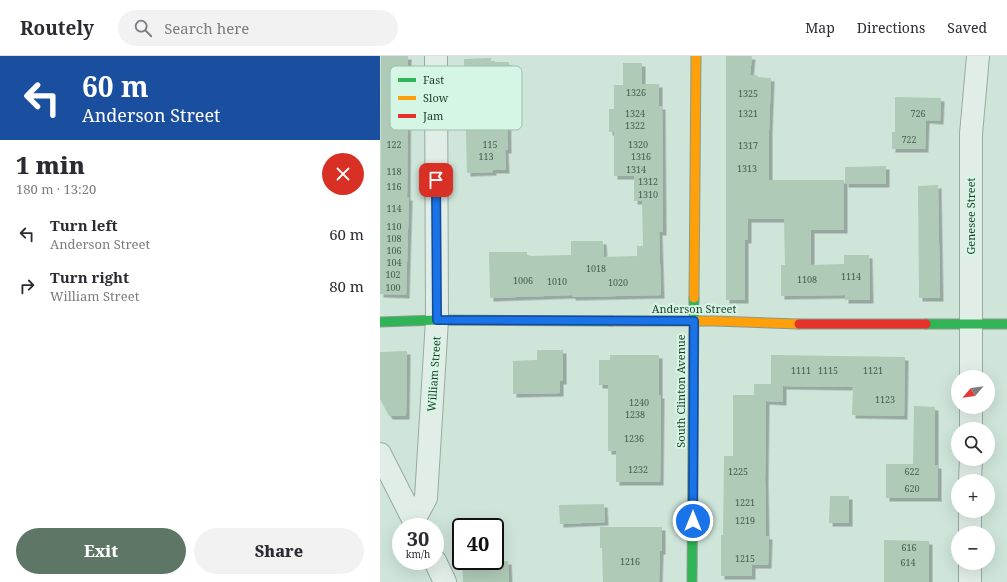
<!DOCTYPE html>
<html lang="en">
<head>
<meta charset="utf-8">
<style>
  body { margin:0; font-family:"Noto Serif",serif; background:#f2f2f3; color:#2b2b33; height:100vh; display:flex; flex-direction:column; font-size:15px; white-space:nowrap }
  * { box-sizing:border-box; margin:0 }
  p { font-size:13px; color:#7c7c81 }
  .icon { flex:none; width:22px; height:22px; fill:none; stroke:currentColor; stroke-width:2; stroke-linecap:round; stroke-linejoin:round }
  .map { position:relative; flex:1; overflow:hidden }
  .side { display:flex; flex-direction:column; background:#fff; width:380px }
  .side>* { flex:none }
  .banner { background:#1a4fa0; color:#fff; overflow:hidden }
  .needle { width:26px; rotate:242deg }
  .controls { position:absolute; left:571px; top:314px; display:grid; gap:8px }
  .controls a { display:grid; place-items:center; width:44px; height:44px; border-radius:50%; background:#fff; box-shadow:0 4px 16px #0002; font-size:20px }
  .speed { position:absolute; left:12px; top:462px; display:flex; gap:8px; font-size:20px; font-weight:700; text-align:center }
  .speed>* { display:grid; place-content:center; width:52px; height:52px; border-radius:50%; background:#fff; box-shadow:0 4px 16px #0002; line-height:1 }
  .speed small { font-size:10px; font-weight:400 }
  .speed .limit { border:2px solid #111; border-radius:6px; background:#fff; color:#111 }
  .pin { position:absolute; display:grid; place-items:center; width:34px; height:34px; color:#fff; margin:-17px; border-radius:8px; box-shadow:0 2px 6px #0006 }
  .me { position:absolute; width:44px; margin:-22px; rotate:0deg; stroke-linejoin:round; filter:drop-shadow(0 0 3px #0008) }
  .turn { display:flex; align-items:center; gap:14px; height:84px; padding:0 16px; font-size:18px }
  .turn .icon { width:52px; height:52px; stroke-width:2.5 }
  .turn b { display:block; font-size:28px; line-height:34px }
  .round { display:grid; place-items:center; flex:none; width:42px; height:42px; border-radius:21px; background:#f2f2f3 }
  .overview { display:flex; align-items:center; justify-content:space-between; height:68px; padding:0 16px }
  h1 { font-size:24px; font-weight:800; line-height:30px }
  .cta { display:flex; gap:8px; margin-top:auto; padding:8px 16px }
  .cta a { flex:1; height:46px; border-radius:24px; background:#5d7665; color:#fff; font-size:16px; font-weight:800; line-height:46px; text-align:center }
  .cta a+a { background:#f2f2f3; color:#2b2b33 }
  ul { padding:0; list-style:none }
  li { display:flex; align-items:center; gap:12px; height:52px; padding:0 16px }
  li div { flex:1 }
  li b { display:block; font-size:15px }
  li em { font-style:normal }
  header { display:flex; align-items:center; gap:24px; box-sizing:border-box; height:56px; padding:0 20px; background:#fff; border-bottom:1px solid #e1e1e2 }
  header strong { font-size:19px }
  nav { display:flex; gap:22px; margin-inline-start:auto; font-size:14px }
  .search { width:280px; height:36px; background:#f2f2f3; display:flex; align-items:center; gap:10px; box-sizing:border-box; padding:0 14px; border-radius:22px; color:#7c7c81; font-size:15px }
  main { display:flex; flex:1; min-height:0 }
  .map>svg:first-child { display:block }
  .building { fill:#afcab7; filter:url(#shadow) }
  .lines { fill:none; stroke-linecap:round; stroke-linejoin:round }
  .street-casing { stroke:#97ab9f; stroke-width:24 }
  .fast-casing { stroke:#889b8f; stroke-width:11 }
  .slow-casing { stroke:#889b8f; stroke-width:11 }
  .jam-casing { stroke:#889b8f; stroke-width:11 }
  .street { stroke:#e1eee7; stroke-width:22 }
  .fast { stroke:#30b455; stroke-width:9 }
  .slow { stroke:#ff9f0a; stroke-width:9 }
  .jam { stroke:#e5322d; stroke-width:9 }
  .route-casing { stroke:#114b97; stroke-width:10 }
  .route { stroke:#1a73e8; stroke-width:7 }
  .labels { text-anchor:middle; stroke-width:4; stroke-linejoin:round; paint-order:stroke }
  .number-label { font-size:9px; fill:#435f4a }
  .street-label { font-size:11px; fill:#1f3b26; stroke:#d5f6e5 }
  .key { fill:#d5f6e5; stroke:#9ebeac; stroke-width:1 }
  .key-label { font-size:11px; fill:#1f3b26 }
</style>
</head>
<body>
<header>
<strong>Routely</strong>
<div class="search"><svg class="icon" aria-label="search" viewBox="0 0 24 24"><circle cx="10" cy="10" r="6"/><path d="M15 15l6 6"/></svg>Search here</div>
<nav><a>Map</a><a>Directions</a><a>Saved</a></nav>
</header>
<main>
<section class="side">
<div class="banner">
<div class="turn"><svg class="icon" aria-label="left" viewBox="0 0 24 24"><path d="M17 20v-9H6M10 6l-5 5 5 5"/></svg><div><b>60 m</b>Anderson Street</div></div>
</div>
<div class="overview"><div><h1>1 min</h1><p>180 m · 13:20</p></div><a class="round" style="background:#d93025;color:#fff"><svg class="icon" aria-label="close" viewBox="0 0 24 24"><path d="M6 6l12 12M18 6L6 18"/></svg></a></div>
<ul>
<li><svg class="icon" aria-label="left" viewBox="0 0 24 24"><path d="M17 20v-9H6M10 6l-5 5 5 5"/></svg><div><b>Turn left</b><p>Anderson Street</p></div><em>60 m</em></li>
<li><svg class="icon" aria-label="right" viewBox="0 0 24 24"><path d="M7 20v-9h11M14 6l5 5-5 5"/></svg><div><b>Turn right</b><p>William Street</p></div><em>80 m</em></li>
</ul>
<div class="cta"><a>Exit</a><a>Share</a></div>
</section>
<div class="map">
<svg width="627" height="526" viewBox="0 0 627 526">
  <defs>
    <filter id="shadow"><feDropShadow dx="3.5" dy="3.5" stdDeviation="0" flood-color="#0004"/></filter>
  </defs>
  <rect width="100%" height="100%" fill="#cfe5da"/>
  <g class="building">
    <path d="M1,0h27l-1,141h2l-3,98 -26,-1z"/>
    <path d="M346,0h26l-2,19h7l1,2 13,1 -2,52v50h75v50h-33v35l33,-1v-9h25l1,45h-25v-5l-64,1v-31h4l-1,-46h-36v21h-3v60h-19z"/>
    <path d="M111,2v4h18l1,21h-3l1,67h-3l1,20h-13v2l-26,1 -3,-114z"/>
    <path d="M243,7h19v21h17v22h3l1,126h-4l2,63 -89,2v-2l-82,3 -1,-46h38v4l44,-1v-14h32l1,16 33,-1v-10h6l-1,-45h-8v-25h-20v-44h-5v-23h5v-24h9z"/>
    <path d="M515,41l46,1 -1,23 -14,-1 -1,29h-33v-17h3z"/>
    <path d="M506,110v18h-41v-17z"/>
    <path d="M558,129l2,113h-21l-1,-112z"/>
    <path d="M157,294h26v31h-3v12l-47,1v-33l24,-1z"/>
    <path d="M27,295l-1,65h-17l-9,-17v-47z"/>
    <path d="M230,299h49v40h2l-1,87h-44v-31h-8v-66h-9v-25h11z"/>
    <path d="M391,299l134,2 -1,59 -52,-1 1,-28 -70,-1v16l-17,-1 -1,77 1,58h3l-1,29h-16v11h-31v-41h2l1,-79h9v-61h21v-11h17z"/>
    <path d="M534,350l21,1v58h3v33h-52v-34h27z"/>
    <path d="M450,440h19v27h-20z"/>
    <path d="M224,448l1,18 -45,2 -1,-19z"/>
    <path d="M220,471h62v24h-2l-1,31h-56l-1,-34h-2z"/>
    <path d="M504,484l45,1v41h-45z"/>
    <path d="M82,505h46l1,21h-46z"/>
  </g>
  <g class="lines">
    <defs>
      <g id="street">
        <path d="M591,321v-243l7,-78"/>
        <path d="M591,373v-22"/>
        <path d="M0,398l37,73"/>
        <path d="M590,425l1,-22"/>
        <path d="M34,464l12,-22 11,-178 -1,-264"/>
        <path d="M590,477v-22"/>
        <path d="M55,505l10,21"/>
        <path d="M590,526v-19"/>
      </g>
      <g id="fast">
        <path d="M0,266l57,-2 174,1"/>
        <path d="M546,268h81"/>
        <path d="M312,526l2,-284"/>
      </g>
      <g id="slow">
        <path d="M314,242l2,-242"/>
        <path d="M231,265h103l85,3"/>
      </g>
      <path id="jam" d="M419,268h127"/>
    </defs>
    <use href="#street" class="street-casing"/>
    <use href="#fast" class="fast-casing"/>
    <use href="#slow" class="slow-casing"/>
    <use href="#jam" class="jam-casing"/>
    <use href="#street" class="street"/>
    <use href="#fast" class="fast"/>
    <use href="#slow" class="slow"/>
    <use href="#jam" class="jam"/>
  </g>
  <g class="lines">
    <defs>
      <path id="route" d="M56,124l1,140 257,1 -1,200"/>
    </defs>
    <use href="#route" class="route-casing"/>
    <use href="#route" class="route"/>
  </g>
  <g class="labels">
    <g class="number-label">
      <text x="256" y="40">1326</text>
      <text x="368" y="41">1325</text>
      <text x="255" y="61">1324</text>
      <text x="368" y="61">1321</text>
      <text x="538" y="61">726</text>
      <text x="255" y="73">1322</text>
      <text x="529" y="87">722</text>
      <text x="14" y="92">122</text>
      <text x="110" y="92">115</text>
      <text x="258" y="92">1320</text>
      <text x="368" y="93">1317</text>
      <text x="106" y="104">113</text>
      <text x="261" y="104">1316</text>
      <text x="367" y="116">1313</text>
      <text x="256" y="117">1314</text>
      <text x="14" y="119">118</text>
      <text x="268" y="129">1312</text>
      <text x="14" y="134">116</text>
      <text x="268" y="142">1310</text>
      <text x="14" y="156">114</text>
      <text x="14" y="174">110</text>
      <text x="14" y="186">108</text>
      <text x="14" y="198">106</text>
      <text x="14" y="210">104</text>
      <text x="216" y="216">1018</text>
      <text x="13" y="222">102</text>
      <text x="471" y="224">1114</text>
      <text x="427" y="227">1108</text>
      <text x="143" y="228">1006</text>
      <text x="177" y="229">1010</text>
      <text x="238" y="230">1020</text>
      <text x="13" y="235">100</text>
      <text x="421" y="318">1111</text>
      <text x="448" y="318">1115</text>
      <text x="493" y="318">1121</text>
      <text x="505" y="347">1123</text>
      <text x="259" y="350">1240</text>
      <text x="255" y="362">1238</text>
      <text x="254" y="386">1236</text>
      <text x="258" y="417">1232</text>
      <text x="358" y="419">1225</text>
      <text x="532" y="419">622</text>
      <text x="532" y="436">620</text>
      <text x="365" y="450">1221</text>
      <text x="365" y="468">1219</text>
      <text x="529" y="495">616</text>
      <text x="365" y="506">1215</text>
      <text x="250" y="509">1216</text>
      <text x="528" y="510">614</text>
    </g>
    <g class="street-label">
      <text transform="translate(591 160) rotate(-90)" y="4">Genesee Street</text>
      <text x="314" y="257">Anderson Street</text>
      <text transform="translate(54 318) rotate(-86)" y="4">William Street</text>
      <text transform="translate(301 335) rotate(-90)" y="4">South Clinton Avenue</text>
    </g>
  </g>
  <rect x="10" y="10" width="132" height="64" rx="6" class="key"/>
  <rect x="18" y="22" width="18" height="4" fill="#30b455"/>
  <rect x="18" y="40" width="18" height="4" fill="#ff9f0a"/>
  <rect x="18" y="58" width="18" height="4" fill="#e5322d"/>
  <g class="key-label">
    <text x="43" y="28">Fast</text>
    <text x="43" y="46">Slow</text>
    <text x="43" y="64">Jam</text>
  </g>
</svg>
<div class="controls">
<a><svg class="needle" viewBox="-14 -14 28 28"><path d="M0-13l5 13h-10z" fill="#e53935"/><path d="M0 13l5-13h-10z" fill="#7c7c81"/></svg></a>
<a><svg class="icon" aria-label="search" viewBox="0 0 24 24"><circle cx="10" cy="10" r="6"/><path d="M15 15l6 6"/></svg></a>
<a>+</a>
<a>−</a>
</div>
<div class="speed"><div>30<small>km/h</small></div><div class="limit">40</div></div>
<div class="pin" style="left:56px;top:124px;background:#d93025"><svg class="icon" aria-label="arrive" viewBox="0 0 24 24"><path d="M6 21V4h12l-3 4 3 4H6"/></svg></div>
<svg class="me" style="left:313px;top:465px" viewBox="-20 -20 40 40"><circle r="17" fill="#1a73e8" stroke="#fff" stroke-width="3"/><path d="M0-11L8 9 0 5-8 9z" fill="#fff"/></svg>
</div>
</main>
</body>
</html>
